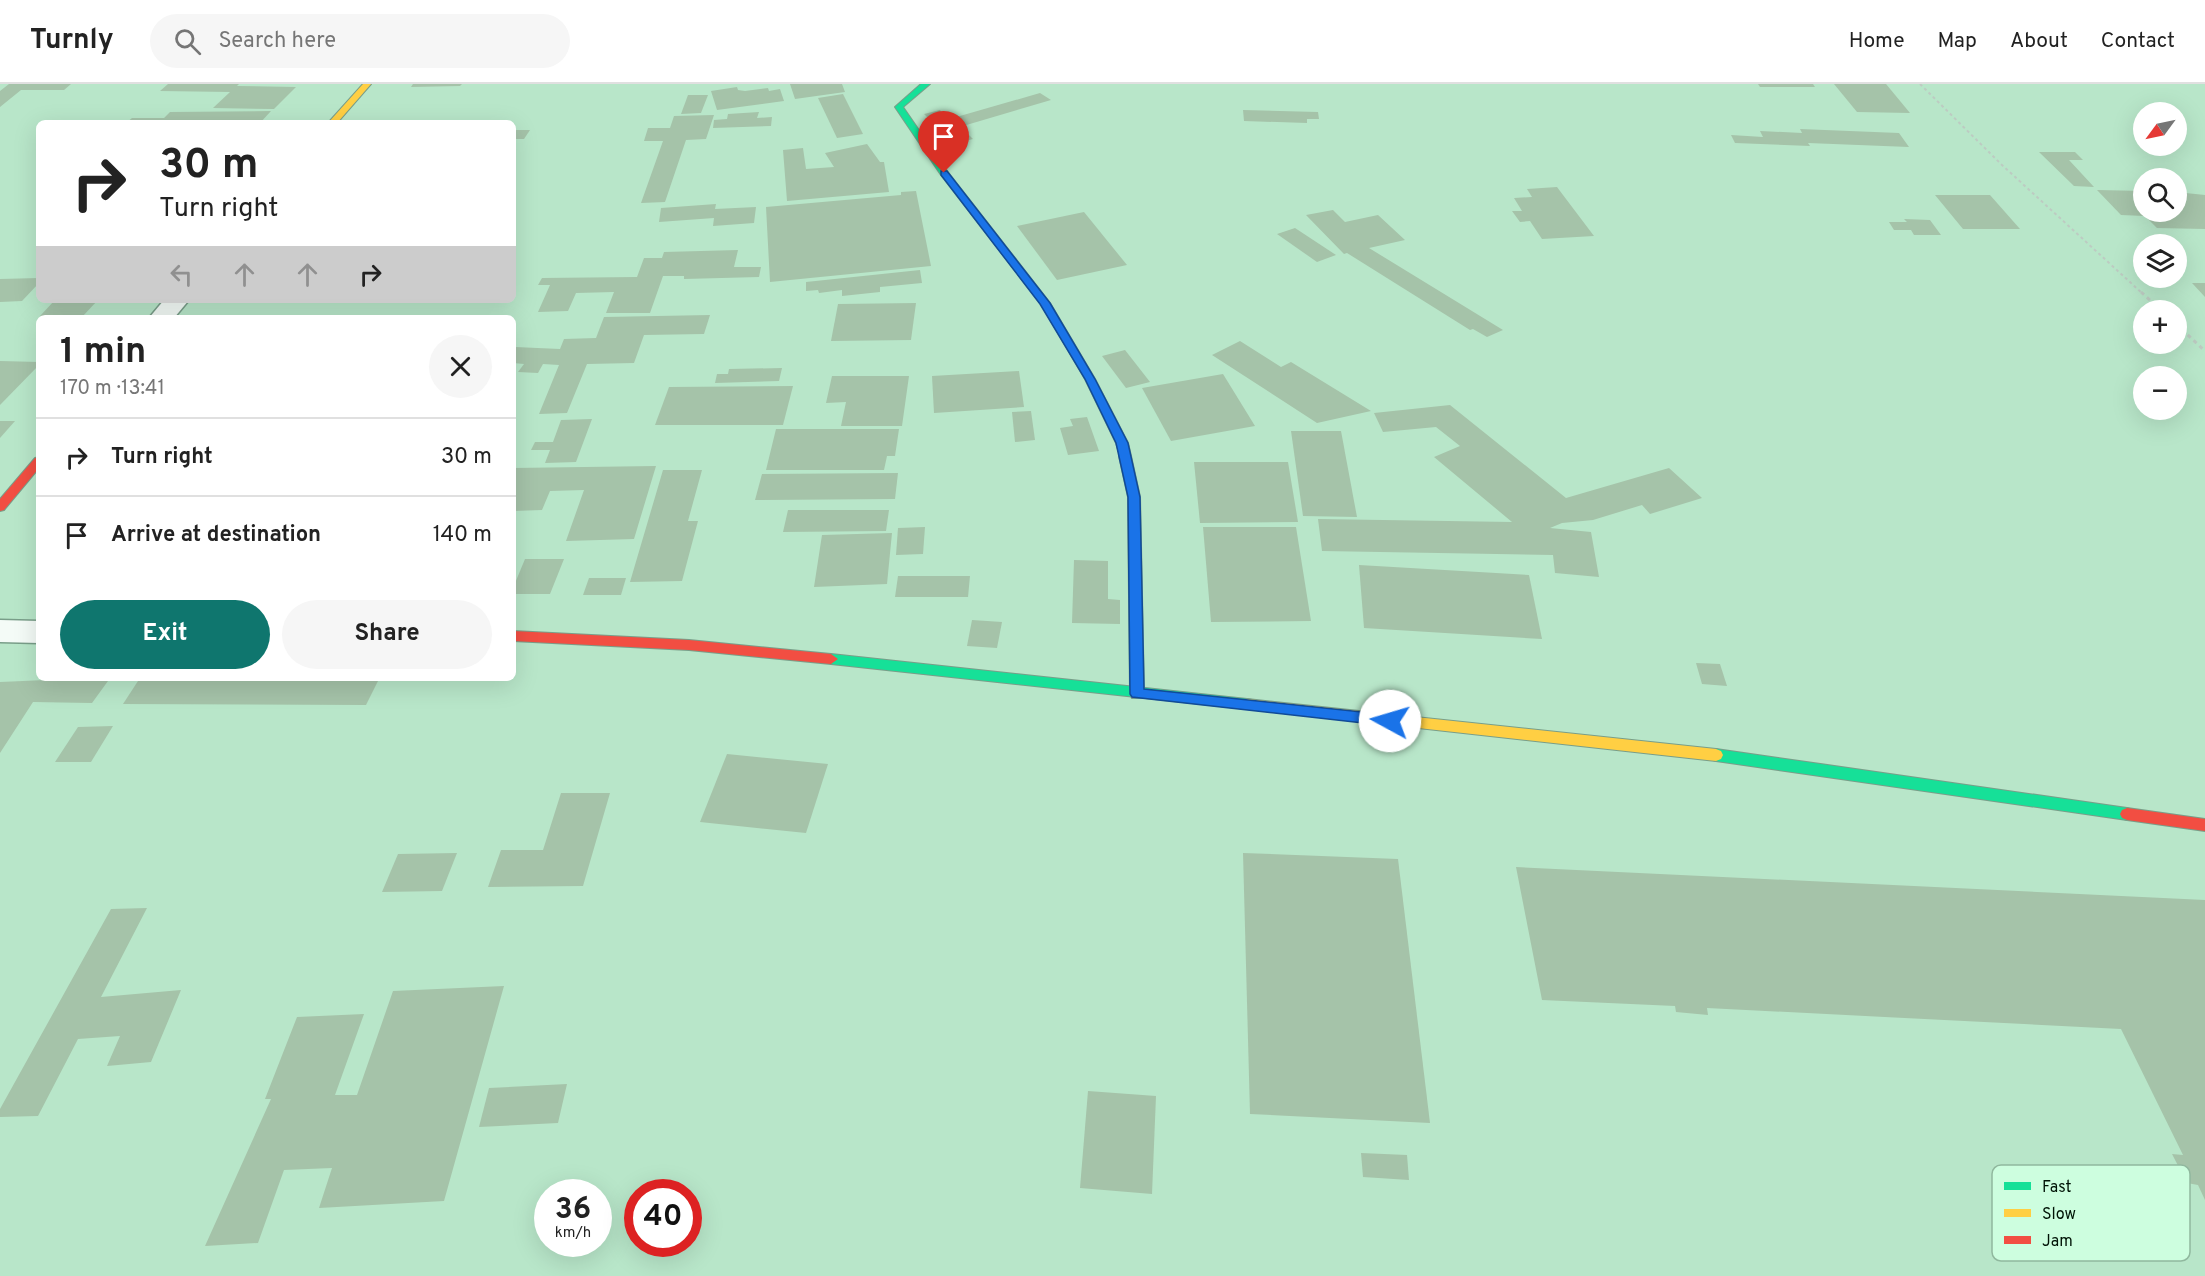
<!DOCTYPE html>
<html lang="en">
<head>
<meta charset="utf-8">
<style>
  body { margin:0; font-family:Overpass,sans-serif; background:#f6f6f6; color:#222; height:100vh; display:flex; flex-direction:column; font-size:22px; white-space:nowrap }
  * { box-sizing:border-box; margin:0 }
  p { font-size:20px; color:#767676 }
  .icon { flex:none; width:33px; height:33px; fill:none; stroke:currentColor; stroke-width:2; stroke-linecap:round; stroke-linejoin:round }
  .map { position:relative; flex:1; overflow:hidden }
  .details { position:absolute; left:36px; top:231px; width:480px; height:366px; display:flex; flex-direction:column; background:#fff; border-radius:9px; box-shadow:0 6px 24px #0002 }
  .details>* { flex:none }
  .hud { position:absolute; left:36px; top:36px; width:480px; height:183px; border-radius:9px; box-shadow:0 6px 24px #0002; background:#fff; color:#222; overflow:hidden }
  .needle { width:39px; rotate:237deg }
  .controls { position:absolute; left:2133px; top:18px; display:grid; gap:12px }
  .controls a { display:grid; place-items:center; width:54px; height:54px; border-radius:50%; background:#fff; box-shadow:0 6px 24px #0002; font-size:30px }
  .speed { position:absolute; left:534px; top:1095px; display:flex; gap:12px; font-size:30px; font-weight:700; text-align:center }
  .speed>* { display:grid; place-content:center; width:78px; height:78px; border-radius:50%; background:#fff; box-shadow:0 6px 24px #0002; line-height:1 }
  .speed small { font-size:15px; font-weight:400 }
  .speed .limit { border:9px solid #d22; background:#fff; color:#111 }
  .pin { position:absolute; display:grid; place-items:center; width:51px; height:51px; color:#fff; margin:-62px -26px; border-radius:50% 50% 50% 0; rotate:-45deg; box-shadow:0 0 6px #0007 }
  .pin .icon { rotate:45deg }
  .me { position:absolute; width:66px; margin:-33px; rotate:276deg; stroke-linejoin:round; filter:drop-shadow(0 0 4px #0008) }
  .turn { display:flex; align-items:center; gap:21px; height:126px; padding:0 24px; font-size:27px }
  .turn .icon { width:78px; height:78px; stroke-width:2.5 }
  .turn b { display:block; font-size:42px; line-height:51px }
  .lanes { display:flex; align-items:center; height:57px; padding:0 24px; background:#0003; justify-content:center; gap:30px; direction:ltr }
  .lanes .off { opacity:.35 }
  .round { display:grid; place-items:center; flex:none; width:63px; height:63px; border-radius:32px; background:#f6f6f6 }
  .summary { display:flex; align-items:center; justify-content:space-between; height:102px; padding:0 24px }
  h1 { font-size:36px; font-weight:700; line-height:45px }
  .primary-button { display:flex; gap:12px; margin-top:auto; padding:12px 24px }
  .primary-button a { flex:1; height:69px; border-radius:36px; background:#0f766e; color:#fff; font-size:24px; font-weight:700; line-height:69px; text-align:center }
  .primary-button a+a { background:#f6f6f6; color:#222 }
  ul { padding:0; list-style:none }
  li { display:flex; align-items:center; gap:18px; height:78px; padding:0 24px; border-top:2px solid #e0e0e0 }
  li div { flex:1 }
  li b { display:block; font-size:22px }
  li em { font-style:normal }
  header { display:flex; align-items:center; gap:36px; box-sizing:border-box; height:84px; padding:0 30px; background:#fff; border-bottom:2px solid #e0e0e0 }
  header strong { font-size:28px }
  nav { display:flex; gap:33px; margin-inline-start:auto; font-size:21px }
  .search { width:420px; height:54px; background:#f6f6f6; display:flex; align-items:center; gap:15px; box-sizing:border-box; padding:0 21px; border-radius:33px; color:#767676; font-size:22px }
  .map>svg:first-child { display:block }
  .building { fill:#a5c3a9 }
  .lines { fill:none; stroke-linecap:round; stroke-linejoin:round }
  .street-casing { stroke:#799e89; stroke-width:3 }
  .fast-casing { stroke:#799e89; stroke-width:2 }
  .slow-casing { stroke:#799e89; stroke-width:2 }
  .jam-casing { stroke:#799e89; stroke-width:2 }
  .path-far1 { stroke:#bdcbc2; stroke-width:2; stroke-dasharray:3 3; stroke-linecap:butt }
  .path { stroke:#bdcbc2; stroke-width:3; stroke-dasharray:4 4; stroke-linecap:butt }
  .street { fill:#f4fbf7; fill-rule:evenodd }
  .fast { fill:#16e098; fill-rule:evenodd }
  .slow { fill:#ffcf43; fill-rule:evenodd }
  .jam { fill:#f24e42; fill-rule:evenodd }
  .route { fill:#1a73e8; stroke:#114b97; stroke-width:1.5 }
  .key { fill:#cdfedf; stroke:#90b89e; stroke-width:1.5 }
  .key-label { font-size:16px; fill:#001306 }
</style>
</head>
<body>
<header>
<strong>Turnly</strong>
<div class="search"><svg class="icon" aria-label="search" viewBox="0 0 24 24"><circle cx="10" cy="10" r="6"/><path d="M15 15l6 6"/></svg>Search here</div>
<nav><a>Home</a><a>Map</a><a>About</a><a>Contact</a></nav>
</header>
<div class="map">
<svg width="2205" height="1192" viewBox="0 0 2205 1192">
  <rect width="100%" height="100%" fill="#b8e6c9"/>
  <g class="building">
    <path d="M9,0h62l-7,6h-43l-21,17v-16z"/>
    <path d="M168,0h71l-2,2 59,1 -22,22 -61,-1 17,-16 -70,-1z"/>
    <path d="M413,0h49l-2,2 -49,1z"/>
    <path d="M790,0h52l3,8 -50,7z"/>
    <path d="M1758,0h55l2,3h-55z"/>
    <path d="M1834,0h52l24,29 -53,-1z"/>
    <path d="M737,3l1,3 7,1 23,-3 1,3 11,-2 4,12 -67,9 -6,-19z"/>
    <path d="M1040,9l11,7 -88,26 -10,-8z"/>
    <path d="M843,10l20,40 -26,4 -19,-40z"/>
    <path d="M688,11h20l-7,18 -20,1z"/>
    <path d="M940,26l7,9 -14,4 -9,-9z"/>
    <path d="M1243,26l75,2 1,7h-12v4l-63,-2z"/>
    <path d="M271,27l-11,12h-134l6,-5h32l6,-6z"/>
    <path d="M759,28l-2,6 15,-1 -1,9 -58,2 1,-8 13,-1 1,-5z"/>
    <path d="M714,31l-8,24 -20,1 -21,62 -24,1 22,-62h-19l4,-13h22l4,-12z"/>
    <path d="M962,44l11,11 -16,4 -11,-11z"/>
    <path d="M1800,45l99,4 10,14 -101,-4 2,3 -75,-3 -4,-8 32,2 -3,-6 42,2z"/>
    <path d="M513,46h17l-6,9h-11z"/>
    <path d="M867,60l13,18h4l5,30 -102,9 -4,-51 20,-2 3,21 28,-2 -9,-14z"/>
    <path d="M2039,68h36l8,8h-14l25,27 -20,-1z"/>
    <path d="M1557,103l6,8 31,41 -52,3 -12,-18 -10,1 -8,-11h10l-8,-13 18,-1 -5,-8z"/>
    <path d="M2097,106l47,1v21h32v-20l29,3v34l-48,-1 -12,-12 -24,-1z"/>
    <path d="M916,107l15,75 -161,16 -4,-75 135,-12v-3z"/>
    <path d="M1935,111h55l30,34h-57z"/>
    <path d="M716,120l-1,5 41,-2 -2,16 -41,3 1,-8 -55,4 2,-14z"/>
    <path d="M1333,126l12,12 33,-7 27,25 -36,8 134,82 -16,7 -14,-8 -3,1 -123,-77 -3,1 -38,-39z"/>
    <path d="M1084,128l43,53 -70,15 -40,-54z"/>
    <path d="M1904,135l26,1 11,15h-27l-3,-5h-17l-5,-8h18z"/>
    <path d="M1295,144l41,27 -19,7 -40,-28z"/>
    <path d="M738,166l-4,17h27l-2,10 -75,2v-3h-21l-13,37h-44l8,-21 -38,1 -8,18 -30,1 12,-27h-12l4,-7 95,-1 7,-19h18l2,-6z"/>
    <path d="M920,186l2,13 -42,4v5l-38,4v-6l-23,3 -1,-3 -12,1v-9z"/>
    <path d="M39,194v5l-17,18 -22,1v-23z"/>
    <path d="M2192,199h13v14z"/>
    <path d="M55,216h43l-17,18 -41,-2z"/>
    <path d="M916,219l-5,37 -80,1 7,-37z"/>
    <path d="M710,231l-6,19 -60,1 -10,28 -47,1 -20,49 -28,1 20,-49 -16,-1 -5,9 -20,-1 6,-8 -11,-1v-12l2,-4 45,2 4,-10 32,-1 8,-21z"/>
    <path d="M1240,257l41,26 10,-5 80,49 -54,12 -105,-68z"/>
    <path d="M1125,266l25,32 -24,6 -24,-32z"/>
    <path d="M0,277l39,1v3l-39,40z"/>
    <path d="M782,284l-3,13 -64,2 2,-9h11l1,-5z"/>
    <path d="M1019,287l5,36 -90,6 -2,-37z"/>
    <path d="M1223,290l32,52 -84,15 -29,-53z"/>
    <path d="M832,292h77l-7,50h-61l5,-24 -20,1z"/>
    <path d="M793,302l-10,39h-128l14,-38z"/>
    <path d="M1450,321l116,93 103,-30 33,30 -52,16 -8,-9 -49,15 -31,3 -12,5 41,4 8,45 -44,-4 -2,-18 -231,-4 -4,-32 194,3 -78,-65 26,-11 -24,-19 -53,5 -9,-19z"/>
    <path d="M1031,327l4,29 -20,2 -3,-30z"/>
    <path d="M1087,333l12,34 -31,4 -8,-27 13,-2 -3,-7z"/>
    <path d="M592,335l-16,43 -31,1 5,-13h-19l4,-8h18l8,-22z"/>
    <path d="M0,337h15l-15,17z"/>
    <path d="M776,345h123l-4,27h-8l-3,14h-118z"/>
    <path d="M1291,347h50l16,86 -54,-1z"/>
    <path d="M1194,378h94l10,60 -98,1z"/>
    <path d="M656,382l-22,73 -68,2 18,-51 -34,1 -8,19 -29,1v-43z"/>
    <path d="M663,386h39l-14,51h10l-16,60 -52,1z"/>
    <path d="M898,389l-3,26 -140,1 7,-26z"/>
    <path d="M788,426h101l-3,21 -103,1z"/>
    <path d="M925,443l-2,27 -27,1 2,-27z"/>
    <path d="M1203,443h93l15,94 -100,1z"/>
    <path d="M892,449l-5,51 -73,3 8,-52z"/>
    <path d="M525,475h39l-14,35h-37v-6z"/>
    <path d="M1074,476l34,1v38l12,1v24l-48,-1z"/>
    <path d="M1359,481l170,10 13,64 -178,-11z"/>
    <path d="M898,492h72l-2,21h-73z"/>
    <path d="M589,494h37l-5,17h-38z"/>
    <path d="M972,536l30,2 -5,26 -30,-2z"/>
    <path d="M1696,579l24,1 7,22 -25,-2z"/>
    <path d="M46,596l62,1 -16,22 -59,-1 -33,51v-71z"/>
    <path d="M138,597h240l-12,24 -243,-1z"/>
    <path d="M113,642l-22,36h-36l23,-35z"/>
    <path d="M727,670l101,10 -22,69 -106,-11z"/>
    <path d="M561,709h49l-27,93 -95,1 13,-37h42z"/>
    <path d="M457,769l-15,38 -60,1 16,-38z"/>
    <path d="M1243,769l155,6 32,264 -180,-9z"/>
    <path d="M1516,783l689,33v300l-7,-15 -11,-2 -15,-29 11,1 -62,-126 -414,-21 1,7 -32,-3 -1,-6 -133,-6z"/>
    <path d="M147,824l-46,89 80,-7 -30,72 -44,4 13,-30 -42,3 -40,77 -38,1v-8l111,-200z"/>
    <path d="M504,902l-60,215 -125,7 13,-40 -48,2 -26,73 -53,3 66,-147h-6l32,-82 67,-3 -29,81h22l36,-104z"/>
    <path d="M567,1000l-9,39 -79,4 10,-39z"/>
    <path d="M1088,1007l68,5 -4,98 -72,-6z"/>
    <path d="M1361,1069l46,2 2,25 -46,-3z"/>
  </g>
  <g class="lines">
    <defs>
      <g id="street">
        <path d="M164,216h25l-15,18h-25z"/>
        <path d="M0,536l39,1v22l-39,-1z"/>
      </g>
      <g id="fast">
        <path d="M921,0h9l-27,23 44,64 103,132 45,76 33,64 3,13 -2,3h-8l-5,-16 -31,-64 -44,-75 -100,-129 -46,-68z"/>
        <path d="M831,570l416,45 5,1 2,4 -2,4 -5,1 -416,-45 -7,-5z"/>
        <path d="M1716,665l411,59 5,2 2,4 -2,4 -5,2 -411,-59 -5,-2 -2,-4 2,-4z"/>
      </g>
      <g id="slow">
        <path d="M363,0h8l-34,39h-9z"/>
        <path d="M1247,615l469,50 5,2 2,4 -2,4 -5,2 -469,-52 -5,-1 -2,-4 2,-4z"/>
      </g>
      <g id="jam">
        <path d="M1125,368l6,4 9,41 4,197 -2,4h-10l-2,-4 -2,-197 -9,-41z"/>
        <path d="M39,373v11l-35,42 -4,1v-12l35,-41z"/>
        <path d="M513,547l176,9 142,14 7,5 -7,5 -142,-14 -176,-9z"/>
        <path d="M2127,724l78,11v12l-78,-11 -5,-2 -2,-4 2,-4z"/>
      </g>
    </defs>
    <use href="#street" class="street-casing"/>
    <use href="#fast" class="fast-casing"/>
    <use href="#slow" class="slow-casing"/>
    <use href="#jam" class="jam-casing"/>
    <path class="path-far1" d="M1920,0l82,81 141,129"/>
    <g class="path">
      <path d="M2141,208l20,18"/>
      <path d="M2176,240l29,27"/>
    </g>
    <use href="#street" class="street"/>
    <use href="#fast" class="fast"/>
    <use href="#slow" class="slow"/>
    <use href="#jam" class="jam"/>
  </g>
  <path class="route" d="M941,87h6l103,132 45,76 33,64 12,54 4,192 246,26 5,2 3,4 -3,4 -5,1 -258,-29 -2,-3 -2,-197 -12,-54 -31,-64 -45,-75 -99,-129z"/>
  <rect x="1992" y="1081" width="198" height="96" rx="9" class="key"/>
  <rect x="2004" y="1098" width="27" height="8" fill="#16e098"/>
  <rect x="2004" y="1125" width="27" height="8" fill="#ffcf43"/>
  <rect x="2004" y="1152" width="27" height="8" fill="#f24e42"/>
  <g class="key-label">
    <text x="2042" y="1108">Fast</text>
    <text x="2042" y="1135">Slow</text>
    <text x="2042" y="1162">Jam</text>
  </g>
</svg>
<div class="controls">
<a><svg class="needle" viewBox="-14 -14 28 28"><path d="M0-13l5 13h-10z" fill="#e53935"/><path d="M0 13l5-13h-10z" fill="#767676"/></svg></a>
<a><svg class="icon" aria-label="search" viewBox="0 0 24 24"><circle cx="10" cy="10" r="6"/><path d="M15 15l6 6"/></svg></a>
<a><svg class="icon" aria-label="layers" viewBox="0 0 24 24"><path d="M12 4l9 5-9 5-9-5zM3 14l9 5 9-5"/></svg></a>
<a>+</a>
<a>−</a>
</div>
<div class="speed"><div>36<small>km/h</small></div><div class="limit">40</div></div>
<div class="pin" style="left:944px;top:89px;background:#d93025"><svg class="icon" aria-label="arrive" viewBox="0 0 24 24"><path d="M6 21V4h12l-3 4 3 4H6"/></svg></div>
<svg class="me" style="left:1390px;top:637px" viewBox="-20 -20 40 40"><circle r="19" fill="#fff"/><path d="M0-13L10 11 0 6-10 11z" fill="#1a73e8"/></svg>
<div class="hud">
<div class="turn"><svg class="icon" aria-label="right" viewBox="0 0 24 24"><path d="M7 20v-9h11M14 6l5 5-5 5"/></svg><div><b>30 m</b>Turn right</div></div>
<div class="lanes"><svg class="icon off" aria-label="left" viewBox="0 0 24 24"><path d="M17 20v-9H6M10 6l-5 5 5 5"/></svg><svg class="icon off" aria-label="ahead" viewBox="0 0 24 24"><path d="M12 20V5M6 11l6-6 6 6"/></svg><svg class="icon off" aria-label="ahead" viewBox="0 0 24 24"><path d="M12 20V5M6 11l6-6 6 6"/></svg><svg class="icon" aria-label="right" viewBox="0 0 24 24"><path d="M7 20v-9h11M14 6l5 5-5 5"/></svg></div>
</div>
<section class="details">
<div class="summary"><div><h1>1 min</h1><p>170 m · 13:41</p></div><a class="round"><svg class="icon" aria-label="close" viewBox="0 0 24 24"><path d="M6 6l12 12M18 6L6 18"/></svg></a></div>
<ul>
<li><svg class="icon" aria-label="right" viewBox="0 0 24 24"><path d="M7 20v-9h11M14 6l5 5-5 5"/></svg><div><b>Turn right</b></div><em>30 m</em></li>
<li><svg class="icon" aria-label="arrive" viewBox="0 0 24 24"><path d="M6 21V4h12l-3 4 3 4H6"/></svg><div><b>Arrive at destination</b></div><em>140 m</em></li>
</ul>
<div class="primary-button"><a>Exit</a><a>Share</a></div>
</section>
</div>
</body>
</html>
